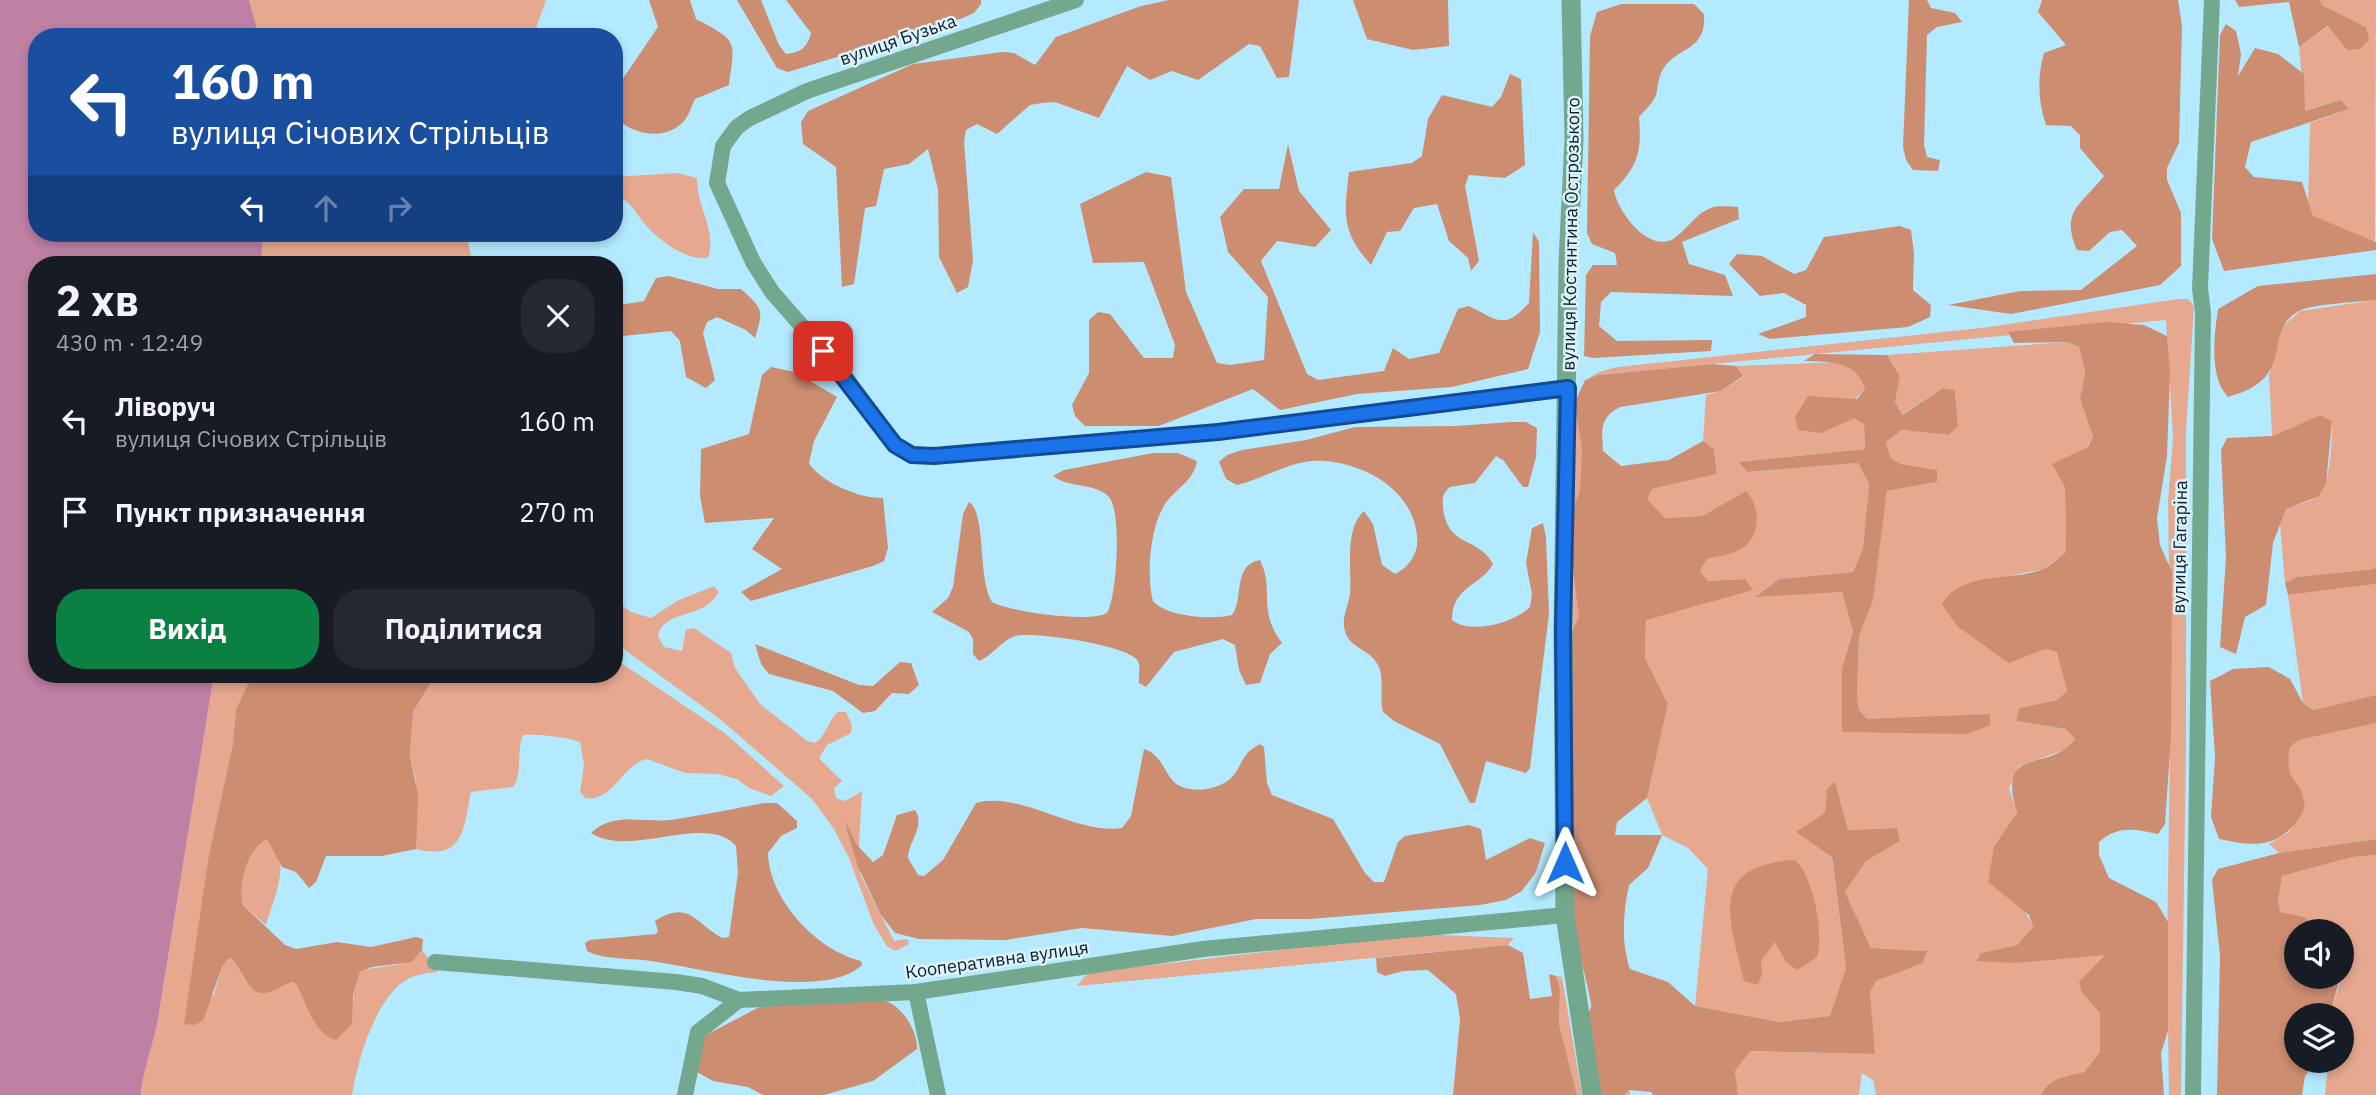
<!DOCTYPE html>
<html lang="uk">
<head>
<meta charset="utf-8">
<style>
  body { margin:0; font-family:"IBM Plex Sans",sans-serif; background:#242831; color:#f1f3f6; height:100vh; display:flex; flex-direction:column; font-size:26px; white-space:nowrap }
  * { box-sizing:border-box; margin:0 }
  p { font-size:23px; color:#9ea1a6 }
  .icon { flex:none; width:38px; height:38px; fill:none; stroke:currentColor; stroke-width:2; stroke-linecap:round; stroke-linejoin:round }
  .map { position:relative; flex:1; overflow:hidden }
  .side { position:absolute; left:28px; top:256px; width:595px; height:427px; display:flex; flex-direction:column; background:#171b24; border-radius:28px; box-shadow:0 4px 10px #0003 }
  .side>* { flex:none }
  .guide { position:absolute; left:28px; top:28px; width:595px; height:214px; border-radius:28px; box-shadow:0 4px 10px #0003; background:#1a4fa0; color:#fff; overflow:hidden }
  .controls { position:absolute; left:2284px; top:919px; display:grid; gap:14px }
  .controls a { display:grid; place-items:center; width:70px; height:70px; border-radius:50%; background:#171b24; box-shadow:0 4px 10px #0003; font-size:35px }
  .pin { position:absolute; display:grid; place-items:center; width:60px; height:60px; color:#fff; margin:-30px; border-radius:14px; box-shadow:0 4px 10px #0006 }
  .me { position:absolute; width:77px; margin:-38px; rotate:0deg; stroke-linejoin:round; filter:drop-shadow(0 0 5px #0008) }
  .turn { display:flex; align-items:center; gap:24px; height:147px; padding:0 28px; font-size:32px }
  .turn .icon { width:91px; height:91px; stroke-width:2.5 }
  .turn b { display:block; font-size:49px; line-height:60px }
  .lanes { display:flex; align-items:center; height:66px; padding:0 28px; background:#0003; justify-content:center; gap:35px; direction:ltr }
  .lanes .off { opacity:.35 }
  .round { display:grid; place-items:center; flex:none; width:74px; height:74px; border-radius:28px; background:#242831 }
  .summary { display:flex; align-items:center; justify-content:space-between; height:119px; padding:0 28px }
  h1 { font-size:42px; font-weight:700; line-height:52px }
  .cta { display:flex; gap:14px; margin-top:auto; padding:14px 28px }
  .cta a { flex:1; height:80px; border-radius:28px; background:#0b8043; color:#fff; font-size:28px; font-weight:700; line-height:80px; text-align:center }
  .cta a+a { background:#242831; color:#f1f3f6 }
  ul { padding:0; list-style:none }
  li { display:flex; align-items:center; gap:21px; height:91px; padding:0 28px }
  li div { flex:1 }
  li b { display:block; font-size:26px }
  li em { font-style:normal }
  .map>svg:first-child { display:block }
  .green { fill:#e6a990 }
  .forest { fill:#cd8d71 }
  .water { fill:#be81a4 }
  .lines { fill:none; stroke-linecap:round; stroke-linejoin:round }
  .minor { stroke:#73a88f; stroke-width:16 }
  .tertiary { stroke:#73a88f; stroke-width:19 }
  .route-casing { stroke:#114b97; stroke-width:18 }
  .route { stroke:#1a73e8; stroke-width:12 }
  .labels { text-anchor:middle; stroke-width:5; stroke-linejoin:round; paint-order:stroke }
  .street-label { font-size:18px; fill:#0a2027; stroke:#ddf2fa }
</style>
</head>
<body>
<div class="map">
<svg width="2376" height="1095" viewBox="0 0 2376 1095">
  <rect width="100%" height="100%" fill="#b4eaff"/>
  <g class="green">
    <path d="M249,0h297l-13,37h-277v-12z"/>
    <path d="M2320,0h56l-1,242 -62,-25 -5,-14 2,-80 39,-14 -8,-9 -36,11 -6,-64 30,-21 18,24 19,-23 -44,-22z"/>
    <path d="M678,173l19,5c-1,28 20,51 11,80 -21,3 -49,-17 -62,-33 -12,-13 -14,-24 -32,-30v-18z"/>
    <path d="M263,233h203l7,31h-212z"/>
    <path d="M2178,299h10l6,7 -8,126v309l-5,354h-12l-2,-144 3,-201 -4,-39 4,-86 -2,-124 5,-63 -7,-118 -567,55 2,484 29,236h-27l-27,-195 -4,-175 3,-322c8,-25 18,-31 43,-36l363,-39z"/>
    <path d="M2376,300v265l-2,4 -78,8 -11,6 -5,-58 6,-17c10,-3 23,-6 32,-12 13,-9 14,-59 14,-75l-12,-6 -48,21 -3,-61 13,-48 18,-16z"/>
    <path d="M2067,342l12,5 6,25 -5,27 13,37 -28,51 1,65 -22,17 -74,14 75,66 13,3 9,39 -10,9 -38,8 -3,13 50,8 9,10 -8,10 -48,17 -10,22 8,25 -23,33 39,81 -16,18 -36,8 36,10 89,-9 -24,39 18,20v39l-16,20c-18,4 -34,5 -43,23h-165l-3,-15 -11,-7 -3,22h-121l-3,-24 14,-20 125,3 -4,-62 6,-11 47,-18 4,-12 -56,-3 -26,-56 21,-31 34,-20 -3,-13 -49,2 -13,-49 -8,8 -1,24 20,155 -16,48 -50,6 -85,-16 13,-137 -20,-21 -26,-13 -15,-37 21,-94 -23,-46 1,-38 99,-41 -37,2 -8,-10 7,-12 36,-11 3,-57 -44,25 -37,2 -19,-19 6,-10 65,-15 -3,-25 -11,-8 3,-46 15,-4 22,-14 -7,-11 105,-4 20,14 4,13 -43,44 32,-16 10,7 1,25 -125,13 7,10 111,-9 11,21 -6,64 -10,24 -74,7 -23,17 86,-4 11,39 -11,37 1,64 147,-18 -111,6 -12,-1 -8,-9 -2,-13 2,-61 14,-35 14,-110 50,-9 -1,-12 -35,-6 -12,-6 -3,-16 16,-12 47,5 9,-9 -3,-36 -12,-2 -42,27 -6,-13 5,-26 -13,-21z"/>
    <path d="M2376,584v111l-63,15 -10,-7 -15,-108z"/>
    <path d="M714,586l5,6c-15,28 -56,17 -61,44l6,11 18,4 4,-21 8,-2 37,25 4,15 25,36 47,37 8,2c12,-8 13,-23 23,-31h8l6,13 -1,8 -24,12 -8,13 23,23 -8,7 2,10 9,3 17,-10 -4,71 3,14 33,65 13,-2 2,5 -14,7 -8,-5 -13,-21 -25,-67 -15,-29 -22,-30 -91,-79 -107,-78v-43l17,13 20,6 26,-17z"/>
    <path d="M614,658l112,76 58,52 -13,10 -22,-8 -12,-9 -19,-5 -33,-1 -38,-14c-24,5 -35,44 -62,39l-5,-6 4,-27 -4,-23c-12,-5 -43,-8 -57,-7 -7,16 0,39 -10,52l-42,5c-8,38 -7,69 -55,57v-68l-6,-25 3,-44 23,-38h178z"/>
    <path d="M214,674h39l-17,35 -3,33 -24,112 -5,43 9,101 9,-31 7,-9 9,7 8,17 32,4 15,-4 5,3 12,28 44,-12 -1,-7 7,-22c18,-8 52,-3 62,-22l16,22c-14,1 -28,3 -40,14 -26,25 -40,74 -46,109h-211l-2,-4 18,-66z"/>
    <path d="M2376,723v116l-97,14 -10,-9 20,-12 15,-31 -18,-32 4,-22 9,-7z"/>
    <path d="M267,839c27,20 6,60 -1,86l-23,-20c-5,-21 4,-56 24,-66z"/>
    <path d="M2376,855v240h-51l3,-34 14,-1v-45h-12l12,-39v-45h-21l-17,-14 -24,-4 -2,-12 4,-25 71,-19z"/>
    <path d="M1417,934l97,4 -6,7 -431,41 8,-10 8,-4z"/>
    <path d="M1556,976l6,1 20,118h-5l-18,-71 1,-34z"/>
  </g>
  <g class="forest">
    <path d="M649,0h41l6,19c41,22 40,20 33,66l-34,14c-4,8 -7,20 -14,25 -17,15 -43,11 -59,-1l-6,-25 2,-12 40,-59z"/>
    <path d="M737,0h24l18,45 7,9c15,-2 21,-6 25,-21l-25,-33h195v4l-7,9 -11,5 -175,54 -11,-4z"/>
    <path d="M1169,0h130l-10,77 -12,1 -17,-32 -11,-2 -51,36 -26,-9 -22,9 -23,-14 -28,52 -44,-16 -13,1 -12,2 -33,29 -20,-10 -11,6 -2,11 9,120 -5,26 -11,6 -18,-36 -1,-68 -10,-40 -19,15 -25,5 -8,37 -11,2 -11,76 -12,3 -6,-120 -33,-23 -2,-22 7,-11 105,-47 89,-12 12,1 21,12 21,-28 85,-31z"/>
    <path d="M1353,0h95l1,46 -36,4 -46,-11z"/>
    <path d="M1909,0h18l4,8 24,5 7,9 -25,5 -10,8 -3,110 3,12 13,3 -2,11 -25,-1 -7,-10 -3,-13z"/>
    <path d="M2042,0h136l4,26 -3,117 -12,25v12l14,33v53l-21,19 -149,29 -63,-9 72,-14 61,-1 56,-44 -15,-16 -12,2 -21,19 -12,-1c-17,-39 4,-45 27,-74l-24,-28v-13l-9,-9 -25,-1c-8,-23 -9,-49 -2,-72l22,-8 -28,-33z"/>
    <path d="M2235,0h85l2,5 44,22 3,13 -9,9 -13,1 -19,-24 -29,21 -10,-45 -50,5z"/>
    <path d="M1621,4h73l10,10c3,40 -31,32 -43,59 -3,7 -3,15 -5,22 -3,8 -11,15 -17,22 3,33 -1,50 -25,73 3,21 34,63 59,49 13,-8 23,-26 38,-31 7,-3 19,-1 27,-1l1,12 -57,23 7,22 36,11 8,21 -122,-4 -10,10 -2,24 18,15 95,-1 -1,11 -118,7 -9,-2 2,-81 7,-10h24l-2,-12 -23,-9 -5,-11 3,-197 7,-24z"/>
    <path d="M2226,24l10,7 5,23 -3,22 17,-28 23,6 26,20 1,37 36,-11 8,9 -98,33 -6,25 9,10 48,5 11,34 63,26v8l-152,21 -12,-32 8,-204z"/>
    <path d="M1510,74l11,5 4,86 -20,13 -36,-3 -4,11 14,75 -8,10 -3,-13 -19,-17 -12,-37 -23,4 -14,23 -13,1 -16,33c-30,-34 -27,-50 -22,-93l63,-9 10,-7 6,-37 14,-24 50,12 9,-10z"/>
    <path d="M1288,144l11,47 32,39 -16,17 -38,-6 -16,20 46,113 11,6 66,-9 9,-23 16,11 30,-6 19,-44 11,-3c30,15 35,24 60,-3l4,-71 6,10 1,90 -12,37 -76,18 -95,7 -77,16 -27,-21 -94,37h-74l-10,-10 -3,-11 17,-32v-53l9,-8 12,2 34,44h29l2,-13 -31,-83 -51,1 -13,-59 66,-32 25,5 15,115 31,71 13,2 34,-5 4,-63 -40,-45 -8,-35 24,-28h35z"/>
    <path d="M1900,226l11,4 3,23 -1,37 18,15 -1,12 -22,10 -138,12 -12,-5 48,-17v-12l-22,-12 -24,3 -31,-32 8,-10 25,2 32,18 12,-4 18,-33z"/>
    <path d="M2376,274v26c-17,2 -64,4 -77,11 -39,21 1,67 -71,86 -19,-20 -14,-61 -10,-88l40,-23z"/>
    <path d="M669,276l49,13h23c22,20 23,21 14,49l-9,-8 -29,-13 -10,5 -4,11 12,47 -9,8 -20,-11 -6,-36 -9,-10 -57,6v-31l30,-5 12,-23z"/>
    <path d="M2107,322l37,3 23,11 3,36 -3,84 -10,62 3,27 12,27 -1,165 -6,87 -7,10c-23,-5 -40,-9 -59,8v13l10,23 47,24 12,20v109l-7,22 3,42h-123c9,-18 25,-19 43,-23l16,-20v-39l-18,-20 -3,-11 26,-27 -88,8 -40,-2 4,-8 36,-8 16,-18 -4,-12 -41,-33 6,-36 23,-33c-21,-71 31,-38 58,-74l-9,-10 -50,-8 3,-13 38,-8 10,-9 -10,-39 -12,-3 -36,14 -51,-36 -16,-22c17,-35 71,-23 101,-36 8,-3 16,-12 23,-17l-1,-65 -13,-23 36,-17 5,-11 -13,-37 5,-27 -6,-25 -12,-5 -53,1 -6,-11z"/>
    <path d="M1815,354l72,1 13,21 -5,26 7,13 41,-27 12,2 3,36 -9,9 -47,-5 -16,12 4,16 11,6 36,6v12l-50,9 -14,110 -14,35 -2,61 2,13 8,9 123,-5v11l-23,9 -125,-2v-64l11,-37 -11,-39 -87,5 24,-18 74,-7 10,-24 6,-64 -11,-21 -111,9 -8,-10 126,-13 -1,-25 -10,-6 -32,15 -24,-3 -3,-13 13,-21 49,3 8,-10c-9,-29 -35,-27 -61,-28z"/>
    <path d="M1712,364l24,2 7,10 -22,15 -101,16c-21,11 -18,24 -17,44l18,15 48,-6 34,-19 11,8 3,25 -65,15 -5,10 18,19 37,-2 44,-25c13,13 16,42 -1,55 -9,8 -27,10 -38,13l-7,12 8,10 37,-2 8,11 -107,30 -1,38 23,46 -21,94 -30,24 -2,13h47l-14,33 -19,17c-6,27 -8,58 1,84l38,13 27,24 85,16 50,-6 16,-48 -14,-111 -36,-25 29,-19 2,-24 8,-8 13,49 49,-2 3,13 -34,20 -21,31 26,56 56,3 -4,12 -47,18 -6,11 5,62 -125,-3 -15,20 3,24h-85l-2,-3 -22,-2 -5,5h-24l-13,-79 5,-11 -23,-94 -11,-250 21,-44 -12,-94 13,-32 2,-40 -7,-48 10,-23 14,-5z"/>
    <path d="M771,367l24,5 42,25 -23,44 -5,22c11,19 52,36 74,35l5,50 -4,13 -11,5 -122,35 -10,-9 41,-23 -30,-20 22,-31 -69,5 -5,-27 1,-47 48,-15 13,-59z"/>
    <path d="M2320,415l12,6 -6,63 -7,12 -33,13 -13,34 -7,62 -21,12 -9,37 -16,-7 6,-90 -5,-107 6,-12 45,-2z"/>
    <path d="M1511,422h15l11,6 -1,29 -8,30h-5l-20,-27 -7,-4 -21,27 -25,4c-7,6 -8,11 -7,20 4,41 35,29 50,57 -12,22 -41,22 -41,56 18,15 62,3 78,-13l2,-13 -6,-31 6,-35 11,-5 3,14 3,77 -19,154 -4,5 -40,-12 -11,42h-5l-30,-59 -46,-23 -11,-9c-4,-15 2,-34 -5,-47 -8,-16 -29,-17 -33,-34 -4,-12 3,-24 5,-37 2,-24 -6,-65 14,-83l9,13 9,41 13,9c16,-8 24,-22 22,-39 -5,-45 -51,-71 -93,-74 -33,-2 -57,17 -87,24l-11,-6 -7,-17 8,-7 15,-5 64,-10 49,-13 101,-1z"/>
    <path d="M1153,453h25l19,8c-3,20 -22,28 -32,43 -15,23 -19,71 -12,97 13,16 60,19 79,14 12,-16 0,-50 28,-55 15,31 -3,50 22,83l-12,11 -10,29 -14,2 -7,-15 -4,-25 -12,-6 -49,13 -28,35 -7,-4c-1,-7 2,-16 -1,-22 -9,-16 -106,-30 -123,-25 -14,5 -23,20 -36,25l-6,-7v-15l-4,-7 -37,-20 16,-14 5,-11 10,-73 6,-12c18,12 8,76 23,100 18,10 98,21 115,11 10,-16 15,-102 2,-116 -13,-14 -41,-9 -56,-21l11,-6z"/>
    <path d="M2376,565v19l-88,11 -3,-12 11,-6 78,-8z"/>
    <path d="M755,644l104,41 14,1 27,-24 11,1 8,22 -10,9 -17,-1 -17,18 -12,2 -30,-22 -64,-17 -8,-10z"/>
    <path d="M2269,667l21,12 13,24 10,7 63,-15v28l-77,17 -9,7c-7,38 10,28 14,54 2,8 -3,14 -7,20 -21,28 -46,25 -78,18l-8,-22 4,-60 -5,-76 23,-12z"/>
    <path d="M253,674h183l-23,38 -3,44 8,39 -2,54 -34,7h-56l-10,26 -7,6 -13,-16 -14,-5 -15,-28c-20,10 -29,45 -24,66l42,40 11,4 41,-7 34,5 45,-10 7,2 -1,11 -10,12 -40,5 -12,5 -7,22 -1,30 -16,16c-23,-7 -29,-36 -39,-55l-4,-3c-10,2 -18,10 -27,11 -20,3 -23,-28 -37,-35l-7,9 -19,54 -9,4 -10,-1 25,-170 24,-111 3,-34z"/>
    <path d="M1260,744l4,3 3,36 5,12 61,24 32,54 9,9h10l14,-40 7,-6 64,-11 12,4 5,31 44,-22 15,5 -9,29 -14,19 -16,9 -26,5 -171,14h-53l-84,17 -90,-8 -77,12 -86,-1 -24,-6 -14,-18 -23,-48 -14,-48 13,26 16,17 10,-7 14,-40 18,-5c11,16 -7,32 -7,48l10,17 6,1 19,-16 33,-57c44,-13 99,32 146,25l9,-12 13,-67c16,5 19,20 29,32 12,14 48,10 60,-5 11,-14 8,-22 27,-32z"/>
    <path d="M764,803h13l20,18v7l-16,8 -13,17c1,46 48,97 93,108l1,4c-40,37 -160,3 -211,-4 -19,-3 -47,-1 -64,-10l-2,-8 5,-3 66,-6 2,-3 -3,-10c34,-22 41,3 67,17l7,-1 9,-64 -2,-27c-30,-34 -104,13 -145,-13 24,-23 57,-8 86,-14 29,-5 58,-10 87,-16z"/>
    <path d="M2376,839v16l-23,2 -71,19 -4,25 2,11 24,5 17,14h-25v45l44,1 -10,38h-34v45l16,1 1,4 -8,11 -3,19h-85l3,-139 -8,-76 6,-11 61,-16z"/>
    <path d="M1795,860c19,17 29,74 22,97l-20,13 -11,-8 -11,-20 -14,19 1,13 -4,11 -14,-4c-15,-62 -37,-116 51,-121z"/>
    <path d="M1508,945l15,8 7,46 22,-3 -3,-22 7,2 4,14 -1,34 18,71h-124l7,-76 -4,-25 -28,-24 -25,1 -18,5 -8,-4 -1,-14z"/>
    <path d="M885,1001c17,5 33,30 32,48l-44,32 -49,14h-61l-15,-8 -35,-6 -16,-9 3,-30 8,-8 57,-30z"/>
  </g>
  <path class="water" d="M0,0h249l7,25v12h-219v196h226l-2,31h-224v410h177l-57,351c-3,14 -18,62 -16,70h-141z"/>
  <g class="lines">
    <g class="minor">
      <path d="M1076,0l-269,91 -57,27 -13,9 -14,19 -6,37 36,79 19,30 69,79 54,74 17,10 22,1 284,-24 350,-43"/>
      <path d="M435,962l241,20 26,4 37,14 177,-8 287,-43 362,-34"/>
      <path d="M916,992l22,103"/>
      <path d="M685,1095l13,-63 41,-32"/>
      <path d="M2193,1095l10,-782 -3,-25 12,-288"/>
    </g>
    <path class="tertiary" d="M1571,0l3,139 -6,123 -5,367 2,286 27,180"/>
  </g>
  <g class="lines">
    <defs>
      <path id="route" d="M823,351l72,94 17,10 22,1 284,-24 350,-44 -5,241 2,234"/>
    </defs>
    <use href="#route" class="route-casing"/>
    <use href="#route" class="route"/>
  </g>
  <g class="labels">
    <g class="street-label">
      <text transform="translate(898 40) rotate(-19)" y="6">вулиця Бузька</text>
      <text transform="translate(1571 234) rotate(-89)" y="6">вулиця Костянтина Острозького</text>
      <text transform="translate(2180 547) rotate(-89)" y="6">вулиця Гагаріна</text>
      <text transform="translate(997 960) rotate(-8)" y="6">Кооперативна вулиця</text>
    </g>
  </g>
</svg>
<div class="controls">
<a><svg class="icon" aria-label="sound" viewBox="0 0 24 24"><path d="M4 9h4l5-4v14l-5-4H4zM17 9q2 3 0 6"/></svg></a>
<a><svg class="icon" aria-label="layers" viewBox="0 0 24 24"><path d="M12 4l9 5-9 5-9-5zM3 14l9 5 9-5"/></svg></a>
</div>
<div class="pin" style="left:823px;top:351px;background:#d93025"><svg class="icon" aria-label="arrive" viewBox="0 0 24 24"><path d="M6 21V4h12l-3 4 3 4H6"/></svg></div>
<svg class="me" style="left:1565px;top:863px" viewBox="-20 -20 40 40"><path d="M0-17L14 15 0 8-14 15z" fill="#1a73e8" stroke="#fff" stroke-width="4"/></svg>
<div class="guide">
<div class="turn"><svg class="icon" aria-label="left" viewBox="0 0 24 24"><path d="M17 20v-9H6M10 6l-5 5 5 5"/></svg><div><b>160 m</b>вулиця Січових Стрільців</div></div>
<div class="lanes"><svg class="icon" aria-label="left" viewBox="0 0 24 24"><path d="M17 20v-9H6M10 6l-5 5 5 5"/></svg><svg class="icon off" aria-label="ahead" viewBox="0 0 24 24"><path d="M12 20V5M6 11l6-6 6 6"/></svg><svg class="icon off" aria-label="right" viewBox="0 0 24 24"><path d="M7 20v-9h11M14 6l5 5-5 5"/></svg></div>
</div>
<section class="side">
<div class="summary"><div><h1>2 хв</h1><p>430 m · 12:49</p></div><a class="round"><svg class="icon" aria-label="close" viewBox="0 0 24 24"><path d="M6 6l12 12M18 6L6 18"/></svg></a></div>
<ul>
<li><svg class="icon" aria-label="left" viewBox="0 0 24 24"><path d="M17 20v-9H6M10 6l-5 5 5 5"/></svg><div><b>Ліворуч</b><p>вулиця Січових Стрільців</p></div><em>160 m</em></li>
<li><svg class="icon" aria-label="arrive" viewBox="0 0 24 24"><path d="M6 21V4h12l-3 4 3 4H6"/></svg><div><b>Пункт призначення</b></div><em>270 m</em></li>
</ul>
<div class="cta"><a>Вихід</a><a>Поділитися</a></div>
</section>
</div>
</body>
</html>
